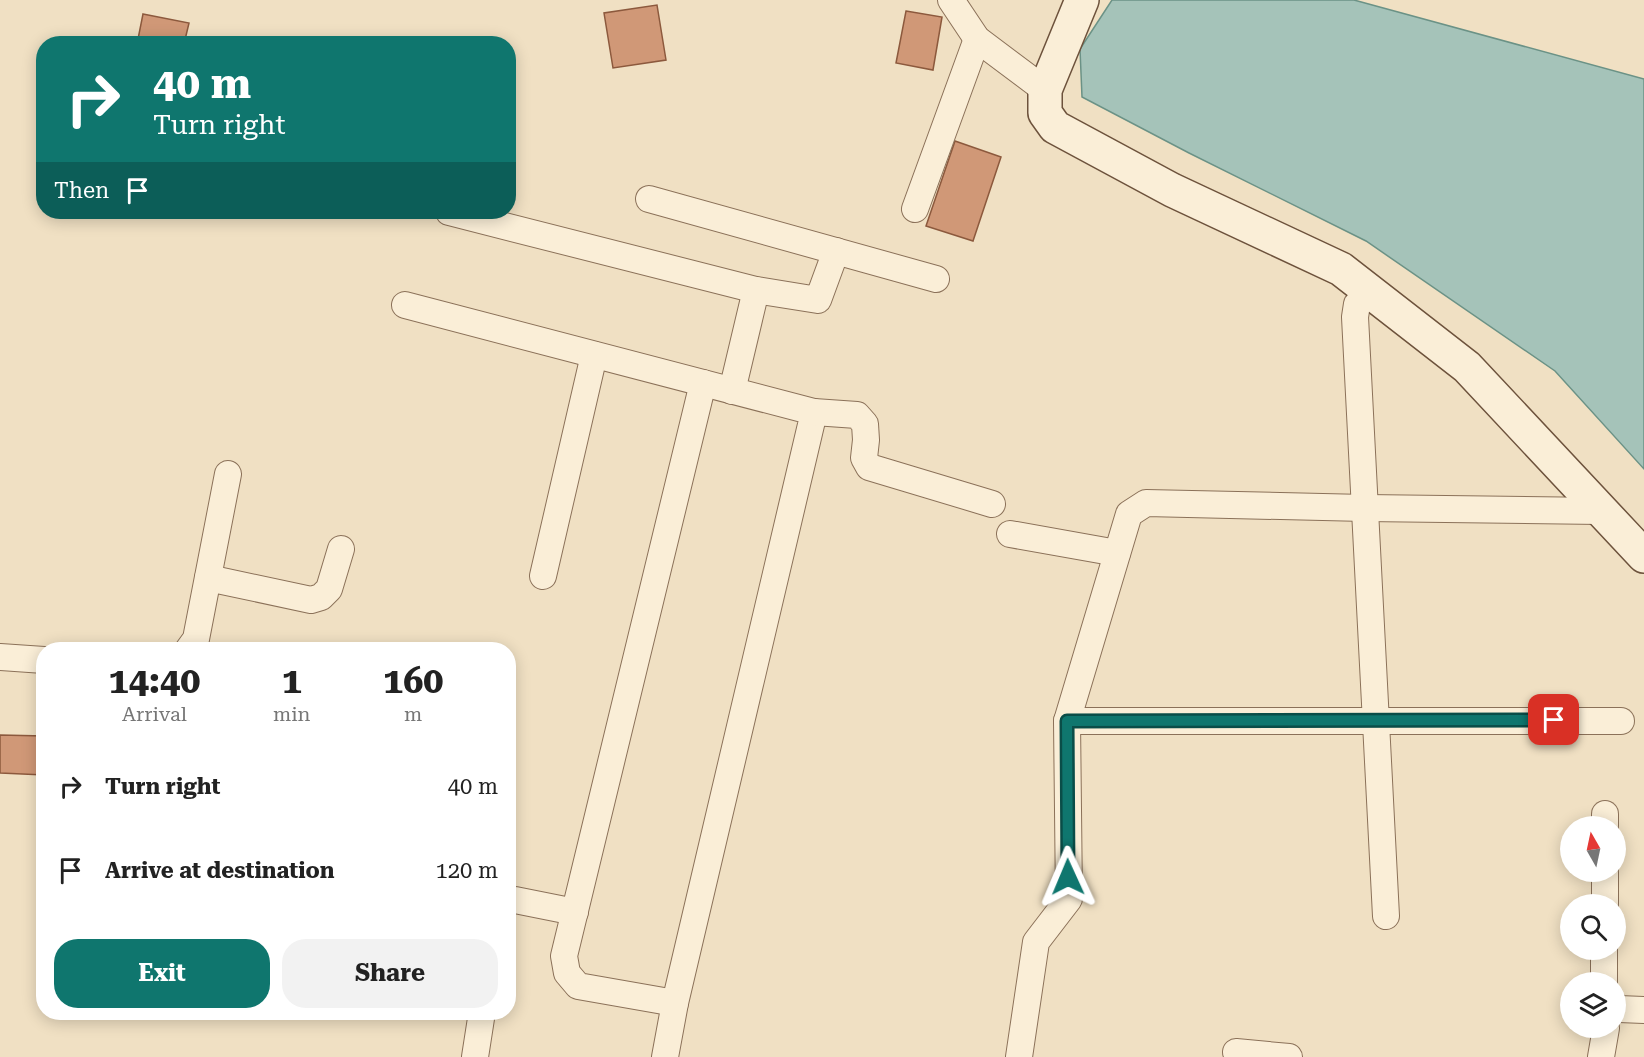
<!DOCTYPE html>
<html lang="en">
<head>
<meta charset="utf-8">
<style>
  body { margin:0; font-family:"Roboto Serif",serif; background:#f2f2f2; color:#222; height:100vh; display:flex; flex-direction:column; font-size:22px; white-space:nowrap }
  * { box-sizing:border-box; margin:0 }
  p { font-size:20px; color:#767676 }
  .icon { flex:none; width:33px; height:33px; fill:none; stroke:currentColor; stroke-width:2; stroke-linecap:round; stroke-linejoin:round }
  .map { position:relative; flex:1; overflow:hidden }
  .details { position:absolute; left:36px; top:642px; width:480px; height:378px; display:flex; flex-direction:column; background:#fff; border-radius:24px; box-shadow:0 3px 15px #0003 }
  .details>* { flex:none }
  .guide { position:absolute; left:36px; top:36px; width:480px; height:183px; border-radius:24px; box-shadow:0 3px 15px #0003; background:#0f766e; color:#fff; overflow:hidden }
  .needle { width:39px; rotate:351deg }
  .tools { position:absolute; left:1560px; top:816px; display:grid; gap:12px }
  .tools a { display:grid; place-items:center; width:66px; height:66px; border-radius:50%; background:#fff; box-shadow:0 3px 15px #0003; font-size:30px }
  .pin { position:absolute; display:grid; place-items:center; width:51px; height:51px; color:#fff; margin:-26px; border-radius:12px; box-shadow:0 3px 9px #0006 }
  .me { position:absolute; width:66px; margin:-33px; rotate:359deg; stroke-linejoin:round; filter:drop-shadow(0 0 4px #0008) }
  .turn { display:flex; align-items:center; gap:21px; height:126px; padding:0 18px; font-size:27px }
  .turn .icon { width:78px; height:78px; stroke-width:2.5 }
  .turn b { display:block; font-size:42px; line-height:51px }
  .then { display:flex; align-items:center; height:57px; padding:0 18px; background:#0003; gap:12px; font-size:22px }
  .eta { display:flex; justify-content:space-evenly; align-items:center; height:102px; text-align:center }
  .eta b { font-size:36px; font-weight:700; line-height:42px }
  .button { display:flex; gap:12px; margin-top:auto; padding:12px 18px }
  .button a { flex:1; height:69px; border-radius:24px; background:#0f766e; color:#fff; font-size:24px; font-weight:700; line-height:69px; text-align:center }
  .button a+a { background:#f2f2f2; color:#222 }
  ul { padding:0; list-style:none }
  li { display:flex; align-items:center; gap:18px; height:84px; padding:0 18px }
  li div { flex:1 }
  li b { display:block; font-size:22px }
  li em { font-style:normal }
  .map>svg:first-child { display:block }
  .water { fill:#a5c3b9; stroke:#6b9286; stroke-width:1.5 }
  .building { fill:#d09877; stroke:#8c593d; stroke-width:1.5 }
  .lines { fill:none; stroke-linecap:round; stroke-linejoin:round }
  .street-casing { stroke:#8b7159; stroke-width:28 }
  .secondary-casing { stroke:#6d523c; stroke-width:36 }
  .street { stroke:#faeed7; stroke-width:26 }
  .secondary { stroke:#faeed7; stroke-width:33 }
  .route-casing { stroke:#0a4d48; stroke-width:15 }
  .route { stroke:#0f766e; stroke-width:10 }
</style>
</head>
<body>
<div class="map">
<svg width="1644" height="1057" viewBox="0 0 1644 1057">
  <rect width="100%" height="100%" fill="#f0e0c3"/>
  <path class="water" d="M1112,0h242l290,79v390l-89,-98 -189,-130 -177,-88 -107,-56 -2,-48z"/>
  <g class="building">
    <path d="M657,5l9,55 -53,8 -9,-55z"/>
    <path d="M906,11l36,6 -9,53 -37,-7z"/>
    <path d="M143,14l46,9 -5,21h-47z"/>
    <path d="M955,141l46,16 -28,84 -47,-15z"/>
    <path d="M0,735l44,1v39l-44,-2z"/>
  </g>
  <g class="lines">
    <defs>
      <g id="street">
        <path d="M951,0l26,39 68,51"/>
        <path d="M649,199l287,80"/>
        <path d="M915,209l62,-170"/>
        <path d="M449,212l307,78 62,10 18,-49"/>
        <path d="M1371,292l-14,12 -2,13 31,599"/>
        <path d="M405,305l409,107 -139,591 -10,54"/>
        <path d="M732,391l24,-101"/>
        <path d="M814,412l43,3 8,9 1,16 -2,18 5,9 123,37"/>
        <path d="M1010,534l107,19"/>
        <path d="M543,576l51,-221"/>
        <path d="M208,578l103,22 10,-3 8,-8 12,-40"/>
        <path d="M188,650l8,-11 32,-165"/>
        <path d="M0,657l44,3"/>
        <path d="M1067,721h554"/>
        <path d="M1605,826v-12"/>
        <path d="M508,901l7,-1 60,12"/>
        <path d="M1605,904v-32"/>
        <path d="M1604,982v-32"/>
        <path d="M675,1003l-97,-17 -11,-13 -3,-17 139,-573"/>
        <path d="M1616,1006l3,3 25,1"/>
        <path d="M1236,1052l53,5"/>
        <path d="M475,1057l7,-45"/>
        <path d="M1019,1057l17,-115 33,-43 -2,-178 62,-207 17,-11 219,5 236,3"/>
        <path d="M1601,1057l5,-29"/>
      </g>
      <path id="secondary" d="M1082,0l-37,90v23l10,14 117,63 169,79 126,98 177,189"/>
    </defs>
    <use href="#street" class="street-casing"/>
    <use href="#secondary" class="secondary-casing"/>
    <use href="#street" class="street"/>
    <use href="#secondary" class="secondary"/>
  </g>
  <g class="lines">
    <defs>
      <path id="route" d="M1068,877l-1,-156 487,-1"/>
    </defs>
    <use href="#route" class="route-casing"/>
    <use href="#route" class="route"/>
  </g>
</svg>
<div class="tools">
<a><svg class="needle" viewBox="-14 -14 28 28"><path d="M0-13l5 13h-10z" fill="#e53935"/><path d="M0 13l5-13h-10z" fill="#767676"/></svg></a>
<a><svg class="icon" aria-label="search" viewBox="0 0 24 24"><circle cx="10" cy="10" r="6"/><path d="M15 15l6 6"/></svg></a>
<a><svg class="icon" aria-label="layers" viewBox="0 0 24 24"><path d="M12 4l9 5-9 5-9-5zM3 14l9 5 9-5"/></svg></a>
</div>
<div class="pin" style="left:1554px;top:720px;background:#d93025"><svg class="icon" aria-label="arrive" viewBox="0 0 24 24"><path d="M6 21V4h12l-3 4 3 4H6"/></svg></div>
<svg class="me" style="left:1068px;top:877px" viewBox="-20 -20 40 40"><path d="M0-17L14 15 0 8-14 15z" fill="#0f766e" stroke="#fff" stroke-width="4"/></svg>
<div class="guide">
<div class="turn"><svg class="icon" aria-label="right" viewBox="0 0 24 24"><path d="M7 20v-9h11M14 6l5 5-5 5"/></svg><div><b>40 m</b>Turn right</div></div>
<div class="then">Then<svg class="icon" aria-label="arrive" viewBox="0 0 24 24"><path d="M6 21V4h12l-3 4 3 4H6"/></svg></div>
</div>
<section class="details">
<div class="eta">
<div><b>14:40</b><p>Arrival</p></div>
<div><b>1</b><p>min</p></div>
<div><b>160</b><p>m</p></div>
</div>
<ul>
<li><svg class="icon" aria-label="right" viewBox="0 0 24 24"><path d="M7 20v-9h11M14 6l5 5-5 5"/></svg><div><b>Turn right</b></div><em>40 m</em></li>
<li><svg class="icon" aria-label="arrive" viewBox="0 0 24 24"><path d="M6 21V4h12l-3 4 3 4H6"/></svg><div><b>Arrive at destination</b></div><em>120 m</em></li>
</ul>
<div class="button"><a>Exit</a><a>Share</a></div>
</section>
</div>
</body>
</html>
